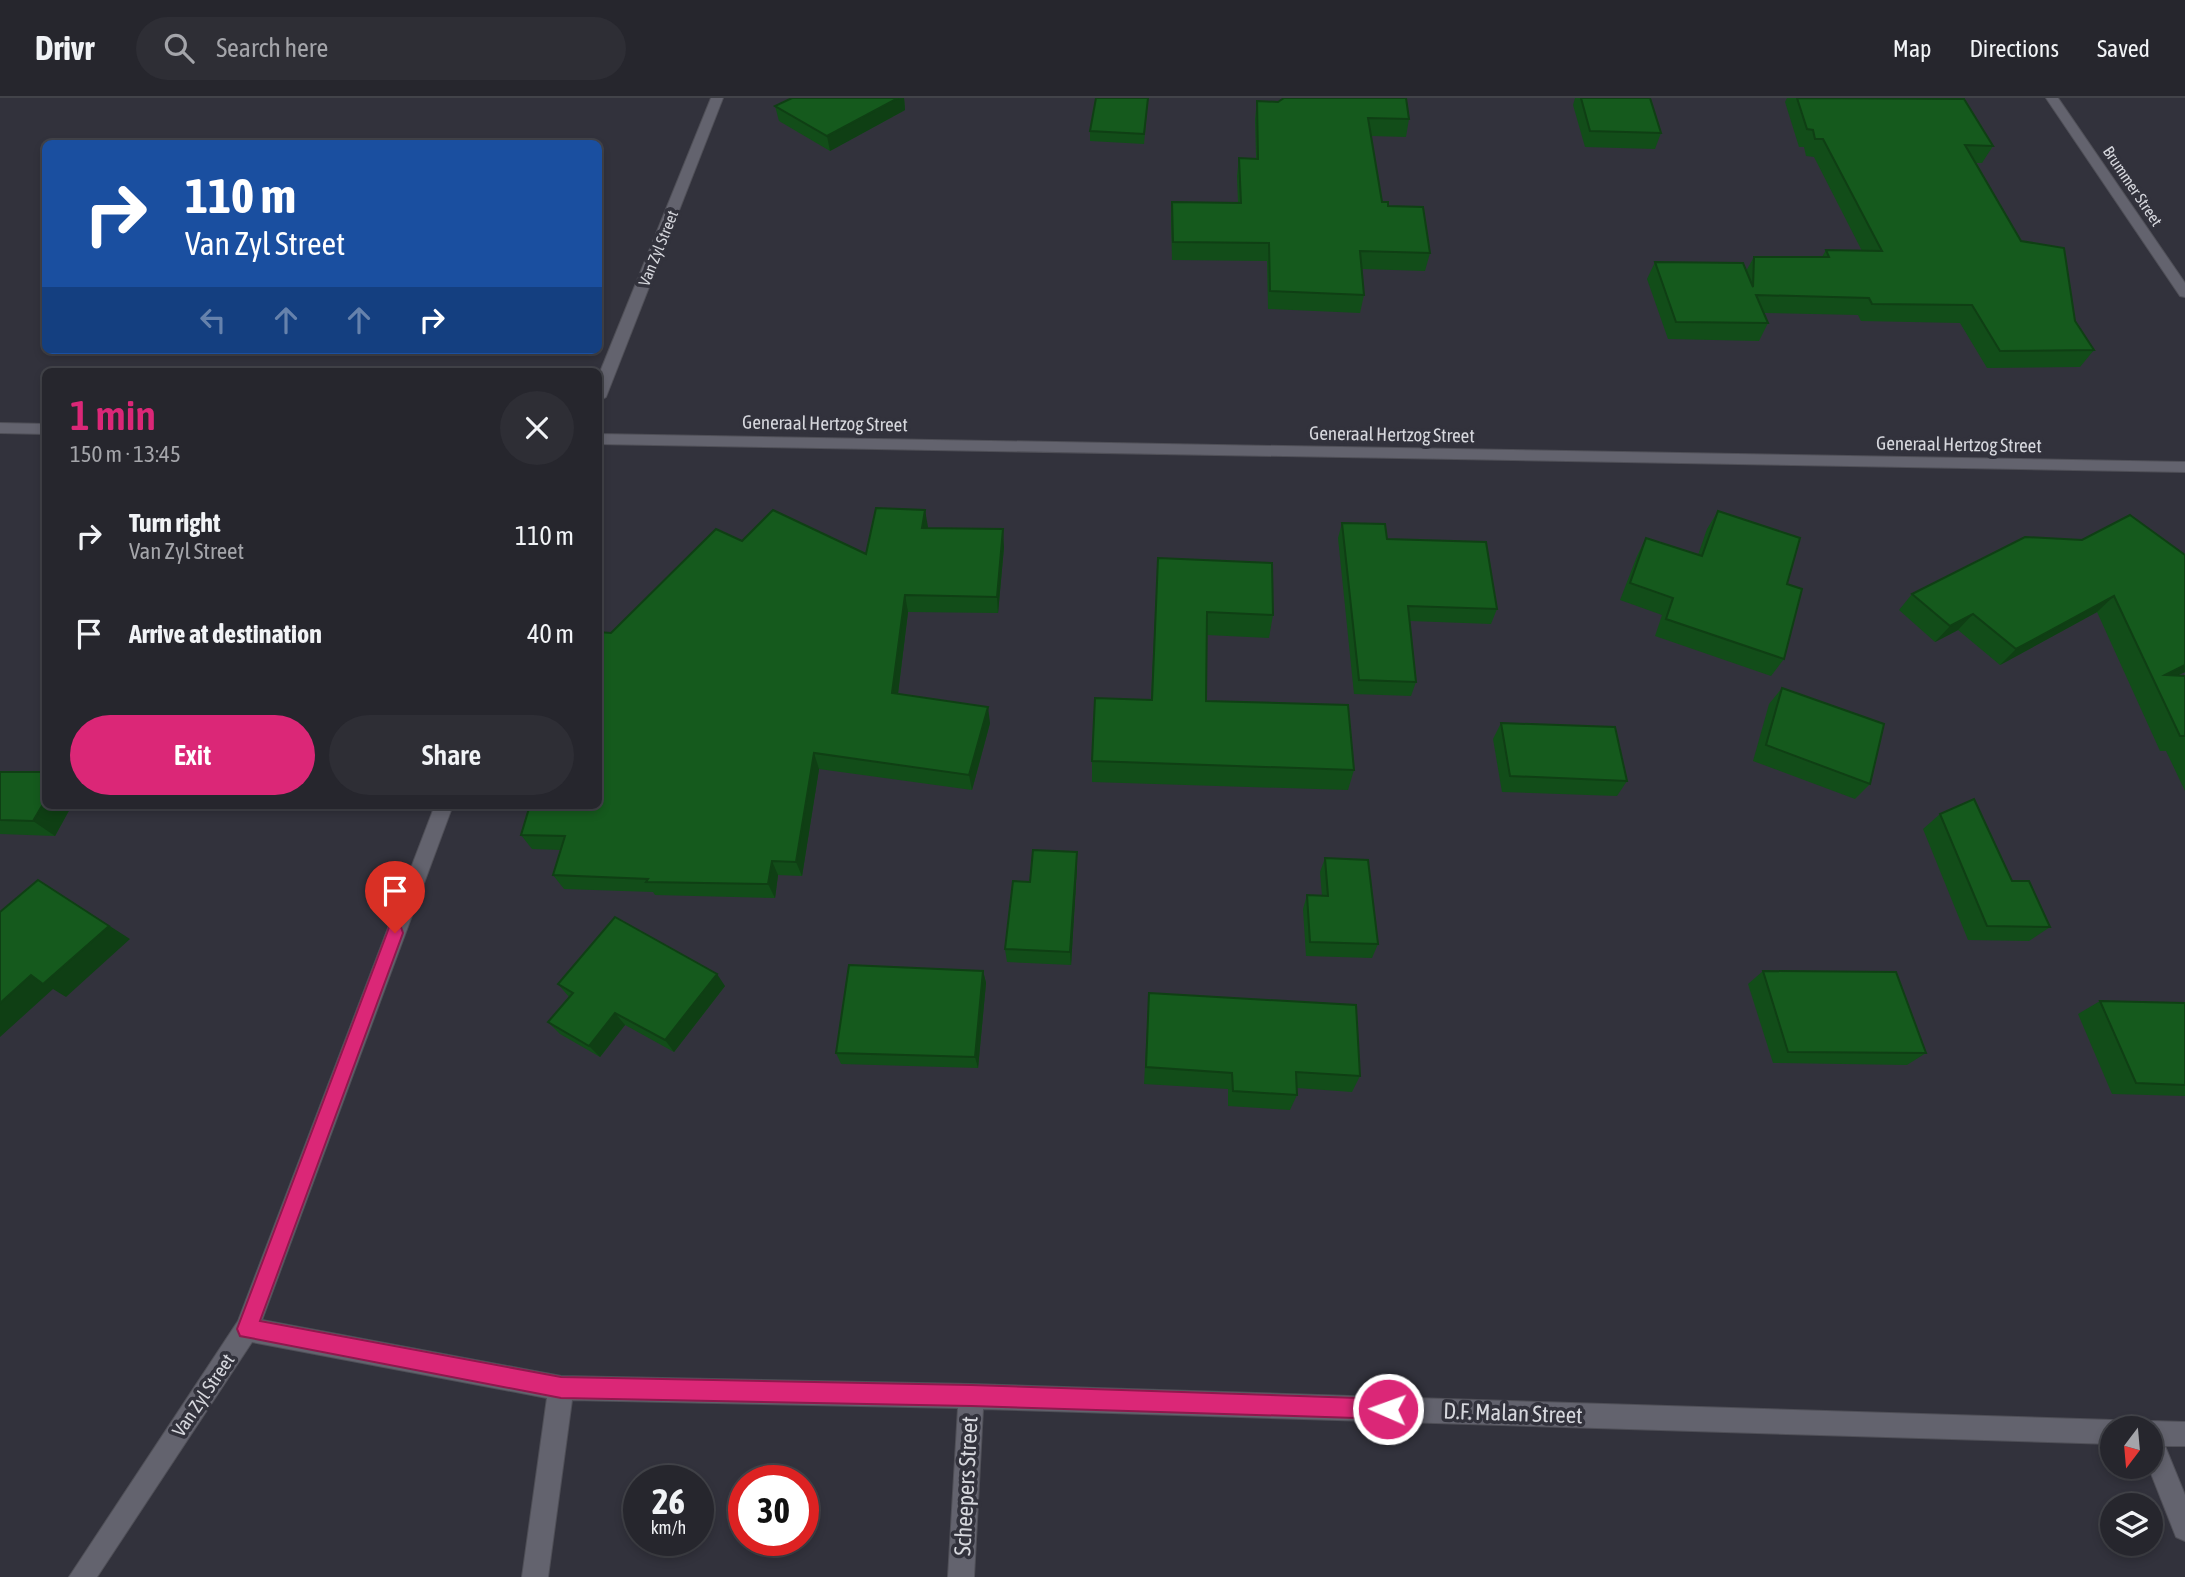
<!DOCTYPE html>
<html lang="en">
<head>
<meta charset="utf-8">
<style>
  body { margin:0; font-family:"Asap Condensed",sans-serif; background:#2e2e35; color:#f1f3f6; height:100vh; display:flex; flex-direction:column; font-size:26px; white-space:nowrap }
  * { box-sizing:border-box; margin:0 }
  p { font-size:23px; color:#a4a5aa }
  .icon { flex:none; width:38px; height:38px; fill:none; stroke:currentColor; stroke-width:2; stroke-linecap:round; stroke-linejoin:round }
  .map { position:relative; flex:1; overflow:hidden }
  .details { position:absolute; left:42px; top:270px; width:560px; height:441px; display:flex; flex-direction:column; background:#26262d; border-radius:10px; box-shadow:0 4px 10px #0003,0 0 0 2px #424349 }
  .details>* { flex:none }
  .top-card { position:absolute; left:42px; top:42px; width:560px; height:214px; border-radius:10px; box-shadow:0 4px 10px #0003,0 0 0 2px #424349; background:#1a4fa0; color:#fff; overflow:hidden }
  .needle { width:46px; rotate:196deg }
  .tools { position:absolute; left:2100px; top:1318px; display:grid; gap:14px }
  .tools a { display:grid; place-items:center; width:63px; height:63px; border-radius:50%; background:#26262d; box-shadow:0 4px 10px #0003,0 0 0 2px #424349; font-size:35px }
  .speed { position:absolute; left:623px; top:1367px; display:flex; gap:14px; font-size:35px; font-weight:700; text-align:center }
  .speed>* { display:grid; place-content:center; width:91px; height:91px; border-radius:50%; background:#26262d; box-shadow:0 4px 10px #0003,0 0 0 2px #424349; line-height:1 }
  .speed small { font-size:18px; font-weight:400 }
  .speed .limit { border:10px solid #d22; background:#fff; color:#111 }
  .pin { position:absolute; display:grid; place-items:center; width:60px; height:60px; color:#fff; margin:-72px -30px; border-radius:50% 50% 50% 0; rotate:-45deg; box-shadow:0 0 7px #0007 }
  .pin .icon { rotate:45deg }
  .me { position:absolute; width:77px; margin:-38px; rotate:272deg; stroke-linejoin:round; filter:drop-shadow(0 0 5px #0008) }
  .turn { display:flex; align-items:center; gap:24px; height:147px; padding:0 28px; font-size:32px }
  .turn .icon { width:91px; height:91px; stroke-width:2.5 }
  .turn b { display:block; font-size:49px; line-height:60px }
  .lanes { display:flex; align-items:center; height:66px; padding:0 28px; background:#0003; justify-content:center; gap:35px; direction:ltr }
  .lanes .off { opacity:.35 }
  .round { display:grid; place-items:center; flex:none; width:74px; height:74px; border-radius:37px; background:#2e2e35 }
  .headline { display:flex; align-items:center; justify-content:space-between; height:119px; padding:0 28px }
  h1 { font-size:42px; font-weight:600; line-height:52px; color:#db2777 }
  .primary-button { display:flex; gap:14px; margin-top:auto; padding:14px 28px }
  .primary-button a { flex:1; height:80px; border-radius:42px; background:#db2777; color:#fff; font-size:28px; font-weight:600; line-height:80px; text-align:center }
  .primary-button a+a { background:#2e2e35; color:#f1f3f6 }
  ul { padding:0; list-style:none }
  li { display:flex; align-items:center; gap:21px; height:98px; padding:0 28px }
  li div { flex:1 }
  li b { display:block; font-size:26px }
  li em { font-style:normal }
  header { display:flex; align-items:center; gap:42px; box-sizing:border-box; height:98px; padding:0 35px; background:#26262d; border-bottom:2px solid #424349 }
  header strong { font-size:33px }
  nav { display:flex; gap:38px; margin-inline-start:auto; font-size:24px }
  .search { width:490px; height:63px; background:#2e2e35; display:flex; align-items:center; gap:18px; box-sizing:border-box; padding:0 24px; border-radius:38px; color:#a4a5aa; font-size:26px }
  .map>svg:first-child { display:block }
  .lines { fill:none; stroke-linecap:round; stroke-linejoin:round }
  .minor-casing { stroke:#4f4f57; stroke-width:2 }
  .minor { fill:#63636e; fill-rule:evenodd }
  .wall { fill:#124d19 }
  .shaded-wall { fill:#0f3f14 }
  .building { fill:#155a1d; stroke:#0f3f14; stroke-width:2 }
  .route { fill:#db2777; stroke:#8e194d; stroke-width:2 }
  .labels { text-anchor:middle; stroke-width:7; stroke-linejoin:round; paint-order:stroke }
  .far-street-label { font-size:16px; fill:#d6d7dd; stroke:#32323c }
  .street-label { font-size:19px; fill:#d6d7dd; stroke:#32323c }
  .near-street-label { font-size:23px; fill:#d6d7dd; stroke:#32323c }
</style>
</head>
<body>
<header>
<strong>Drivr</strong>
<div class="search"><svg class="icon" aria-label="search" viewBox="0 0 24 24"><circle cx="10" cy="10" r="6"/><path d="M15 15l6 6"/></svg>Search here</div>
<nav><a>Map</a><a>Directions</a><a>Saved</a></nav>
</header>
<div class="map">
<svg width="2185" height="1479" viewBox="0 0 2185 1479">
  <rect width="100%" height="100%" fill="#32323c"/>
  <g class="lines">
    <defs>
      <g id="minor">
        <path d="M711,0h12l-117,299 -8,5v-25z"/>
        <path d="M2046,0h12l127,185v14l-5,-1z"/>
        <path d="M0,325l46,1v10l-46,-1z"/>
        <path d="M598,336l1587,28v10l-1587,-28z"/>
        <path d="M435,707h18l-191,515 299,56 410,8 1141,36 9,3 2,5h-11v16l-1129,-35 -9,168h-26l10,-169 -386,-8 -24,177h-26l25,-179 -295,-56 -155,235h-28l169,-256z"/>
        <path d="M2151,1323l34,1v24h-20l20,49v46l-9,-4 -28,-71h3v-38h-10l1,-4z"/>
      </g>
    </defs>
    <use href="#minor" class="minor-casing"/>
    <use href="#minor" class="minor"/>
  </g>
  <g class="wall">
    <path d="M792,0h112l1,12 -75,41 -51,-30 -4,-15z"/>
    <path d="M1148,0l-4,46 -54,-3v-10z"/>
    <path d="M1575,0h6l80,35 -6,16 -70,-2 -12,-42z"/>
    <path d="M1787,0h131l75,48 -11,17h-6l45,78 73,109 -14,17 -93,1 -27,-45 -99,-2 -3,-6 -94,-2 4,10 -9,18 -91,-2 -21,-60 8,-17 91,9 8,-14h68l4,-7 36,1 -48,-94 -8,-1 -2,-9h-5l-14,-45z"/>
    <path d="M1257,3l152,18 -3,18 -35,-1 11,66 6,4 42,47 -5,18 -63,-2 2,26 -4,18 -92,-4 -1,-48 -95,-1 -1,-40 1,-18 66,1 -1,-27 2,-18h17l-1,-39z"/>
    <path d="M1718,413l69,73 -3,75 -13,17 -116,-40 7,-21 -42,-15 17,-44 9,-18 52,17 9,-26z"/>
    <path d="M1342,425l45,16 110,70 -6,15 -81,-3 6,61 -5,14 -57,-2 -16,-156z"/>
    <path d="M928,430l76,19 -6,66 -90,-1 -10,82 92,29 -18,67 -153,-21 -17,107 -24,-1 -3,23 -120,-3 -2,-3 -89,-3 -11,-14 8,-25 -29,-1 -11,-14 90,-202 131,-92 124,13z"/>
    <path d="M2185,457v117l-7,3 7,1v115l-19,-40h-6l-63,-139 -97,53 -42,-35 -23,12 -36,-32 13,-16z"/>
    <path d="M1158,460l115,57 -4,23 -62,-3 -1,66 148,69 -6,20 -256,-8v-21l59,-62z"/>
    <path d="M1782,590l88,96 -15,15 -102,-38 16,-57z"/>
    <path d="M1501,625l126,58 -10,15 -115,-4 -9,-53z"/>
    <path d="M0,674l46,33h26l-17,31 -55,-2z"/>
    <path d="M1940,716l110,113 -21,14 -61,-1 -45,-111z"/>
    <path d="M1325,760l53,86 -6,14 -66,-2 -3,-47 4,-14 15,1 -2,-24z"/>
    <path d="M1077,769l-6,98 -64,-3 -2,-13 25,-67z"/>
    <path d="M983,873l3,12 -8,85 -137,-4 -5,-11z"/>
    <path d="M1763,873l163,82 -19,12 -134,-2 -25,-79z"/>
    <path d="M558,886l167,2 -51,66 -49,-27 -25,32 -40,-23 -12,-12 21,-25z"/>
    <path d="M1149,895l211,83 -8,16 -55,-4v7l-7,15 -62,-4v-17l-84,-5z"/>
    <path d="M2100,903l85,2v93l-73,-2 -34,-80z"/>
  </g>
  <g class="shaded-wall">
    <path d="M898,0h6l1,12 -75,41 -3,-15z"/>
    <path d="M925,412l3,17 -3,18 -3,-17z"/>
    <path d="M1003,431l1,18 -6,66 -1,-16z"/>
    <path d="M905,497l3,17 -12,97 -4,-16z"/>
    <path d="M2114,498l-17,16 -97,53 16,-16z"/>
    <path d="M1973,516l-15,16 -23,12 15,-16z"/>
    <path d="M2185,567v7l-29,14 9,-11z"/>
    <path d="M988,609l2,16 -18,67 -3,-15z"/>
    <path d="M814,655l5,16 -17,107 -6,-14z"/>
    <path d="M46,701v6h26l-17,31 -22,-15z"/>
    <path d="M1077,754v15l-6,98 -1,-13z"/>
    <path d="M772,763l6,14 -3,23 -7,-14z"/>
    <path d="M38,782l92,59 -64,58 -13,-8 -53,48v-34l31,-28z"/>
    <path d="M983,873l3,12 -8,85 -3,-11z"/>
    <path d="M717,876l8,12 -51,66 -9,-12z"/>
    <path d="M615,915l10,12 -25,32 -11,-11z"/>
  </g>
  <g class="building">
    <path d="M792,0h106l-71,38 -52,-30z"/>
    <path d="M1096,0h52l-4,36 -54,-3z"/>
    <path d="M1284,0h122l3,21 -41,-1 14,84h6v4l35,1 7,46 -70,-2 4,44 -94,-4 -1,-48 -96,-1 -1,-40 69,1 -2,-45 19,1 -1,-58 21,1z"/>
    <path d="M1581,0h69l11,35 -71,-2z"/>
    <path d="M1797,0l167,1 29,47 -28,-1 56,96 43,7 11,73 19,29 -94,1 -28,-46 -100,-1 -3,-6 -113,-3 12,28 -92,-1 -21,-60 88,1 10,24 1,-30h75l-3,-7 56,1 -59,-112h-8l-2,-9 -6,-1z"/>
    <path d="M876,410l49,2 -3,18 81,1 -6,68 -92,-2 -13,98 96,14 -19,68 -155,-22 -18,109 -24,-1 -4,23 -122,-2 2,-3 -95,-4 12,-39 -44,-1 9,-30h68v-173l13,1 105,-104 26,12 31,-31 93,44z"/>
    <path d="M1718,413l82,27 -13,46 15,5 -18,70 -118,-40 7,-21 -43,-15 16,-45 56,18z"/>
    <path d="M2130,417l55,40v110l-20,10 20,1v60h-5l-66,-140 -98,53 -43,-35 -23,12 -38,-32 113,-57 57,3z"/>
    <path d="M1342,425l43,1 2,15 99,3 11,67 -89,-3 8,76 -57,-2z"/>
    <path d="M1158,460l114,5 1,52 -66,-3 -1,89 142,4 6,65 -262,-9 3,-63 57,2z"/>
    <path d="M1782,590l102,36 -14,60 -104,-39z"/>
    <path d="M1501,625l114,4 12,54 -117,-5z"/>
    <path d="M0,674h46v27l-13,22 -33,-1z"/>
    <path d="M1974,701l38,82h17l21,46 -63,-1 -47,-112z"/>
    <path d="M1033,752l44,2 -7,100 -65,-3 8,-68 17,1z"/>
    <path d="M1325,760l43,2 10,84 -68,-2 -3,-47 21,1z"/>
    <path d="M38,782l71,46 -66,58 -12,-9 -31,28v-91z"/>
    <path d="M615,819l102,57 -52,66 -50,-27 -26,33 -41,-24 25,-29 -15,-9z"/>
    <path d="M849,867l134,6 -8,86 -139,-4z"/>
    <path d="M1763,873l133,1 30,81 -138,-1z"/>
    <path d="M1149,895l207,12 4,71 -64,-4 1,23 -64,-4 -1,-18 -86,-6z"/>
    <path d="M2100,903l85,2v82l-49,-2z"/>
  </g>
  <path class="route" d="M395,827l6,2 2,6 -143,388 301,56 410,8 417,14 8,3 3,7 -3,7 -8,3 -417,-13 -410,-8 -321,-62 -3,-7 150,-396 2,-6z"/>
  <g class="labels">
    <g class="far-street-label">
      <text transform="translate(2133 88) rotate(56)" y="6">Brummer Street</text>
      <text transform="translate(658 150) rotate(-68)" y="6">Van Zyl Street</text>
    </g>
    <g class="street-label">
      <text transform="translate(825 325) rotate(1)" y="7">Generaal Hertzog Street</text>
      <text transform="translate(1392 336) rotate(1)" y="7">Generaal Hertzog Street</text>
      <text transform="translate(1959 346) rotate(1)" y="7">Generaal Hertzog Street</text>
      <text transform="translate(203 1297) rotate(-56)" y="7">Van Zyl Street</text>
    </g>
    <g class="near-street-label">
      <text transform="translate(1513 1315) rotate(2)" y="8">D.F. Malan Street</text>
      <text transform="translate(966 1388) rotate(-87)" y="8">Scheepers Street</text>
    </g>
  </g>
</svg>
<div class="tools">
<a><svg class="needle" viewBox="-14 -14 28 28"><path d="M0-13l5 13h-10z" fill="#e53935"/><path d="M0 13l5-13h-10z" fill="#a4a5aa"/></svg></a>
<a><svg class="icon" aria-label="layers" viewBox="0 0 24 24"><path d="M12 4l9 5-9 5-9-5zM3 14l9 5 9-5"/></svg></a>
</div>
<div class="speed"><div>26<small>km/h</small></div><div class="limit">30</div></div>
<div class="pin" style="left:395px;top:835px;background:#d93025"><svg class="icon" aria-label="arrive" viewBox="0 0 24 24"><path d="M6 21V4h12l-3 4 3 4H6"/></svg></div>
<svg class="me" style="left:1388px;top:1311px" viewBox="-20 -20 40 40"><circle r="17" fill="#db2777" stroke="#fff" stroke-width="3"/><path d="M0-11L8 9 0 5-8 9z" fill="#fff"/></svg>
<div class="top-card">
<div class="turn"><svg class="icon" aria-label="right" viewBox="0 0 24 24"><path d="M7 20v-9h11M14 6l5 5-5 5"/></svg><div><b>110 m</b>Van Zyl Street</div></div>
<div class="lanes"><svg class="icon off" aria-label="left" viewBox="0 0 24 24"><path d="M17 20v-9H6M10 6l-5 5 5 5"/></svg><svg class="icon off" aria-label="ahead" viewBox="0 0 24 24"><path d="M12 20V5M6 11l6-6 6 6"/></svg><svg class="icon off" aria-label="ahead" viewBox="0 0 24 24"><path d="M12 20V5M6 11l6-6 6 6"/></svg><svg class="icon" aria-label="right" viewBox="0 0 24 24"><path d="M7 20v-9h11M14 6l5 5-5 5"/></svg></div>
</div>
<section class="details">
<div class="headline"><div><h1>1 min</h1><p>150 m · 13:45</p></div><a class="round"><svg class="icon" aria-label="close" viewBox="0 0 24 24"><path d="M6 6l12 12M18 6L6 18"/></svg></a></div>
<ul>
<li><svg class="icon" aria-label="right" viewBox="0 0 24 24"><path d="M7 20v-9h11M14 6l5 5-5 5"/></svg><div><b>Turn right</b><p>Van Zyl Street</p></div><em>110 m</em></li>
<li><svg class="icon" aria-label="arrive" viewBox="0 0 24 24"><path d="M6 21V4h12l-3 4 3 4H6"/></svg><div><b>Arrive at destination</b></div><em>40 m</em></li>
</ul>
<div class="primary-button"><a>Exit</a><a>Share</a></div>
</section>
</div>
</body>
</html>
